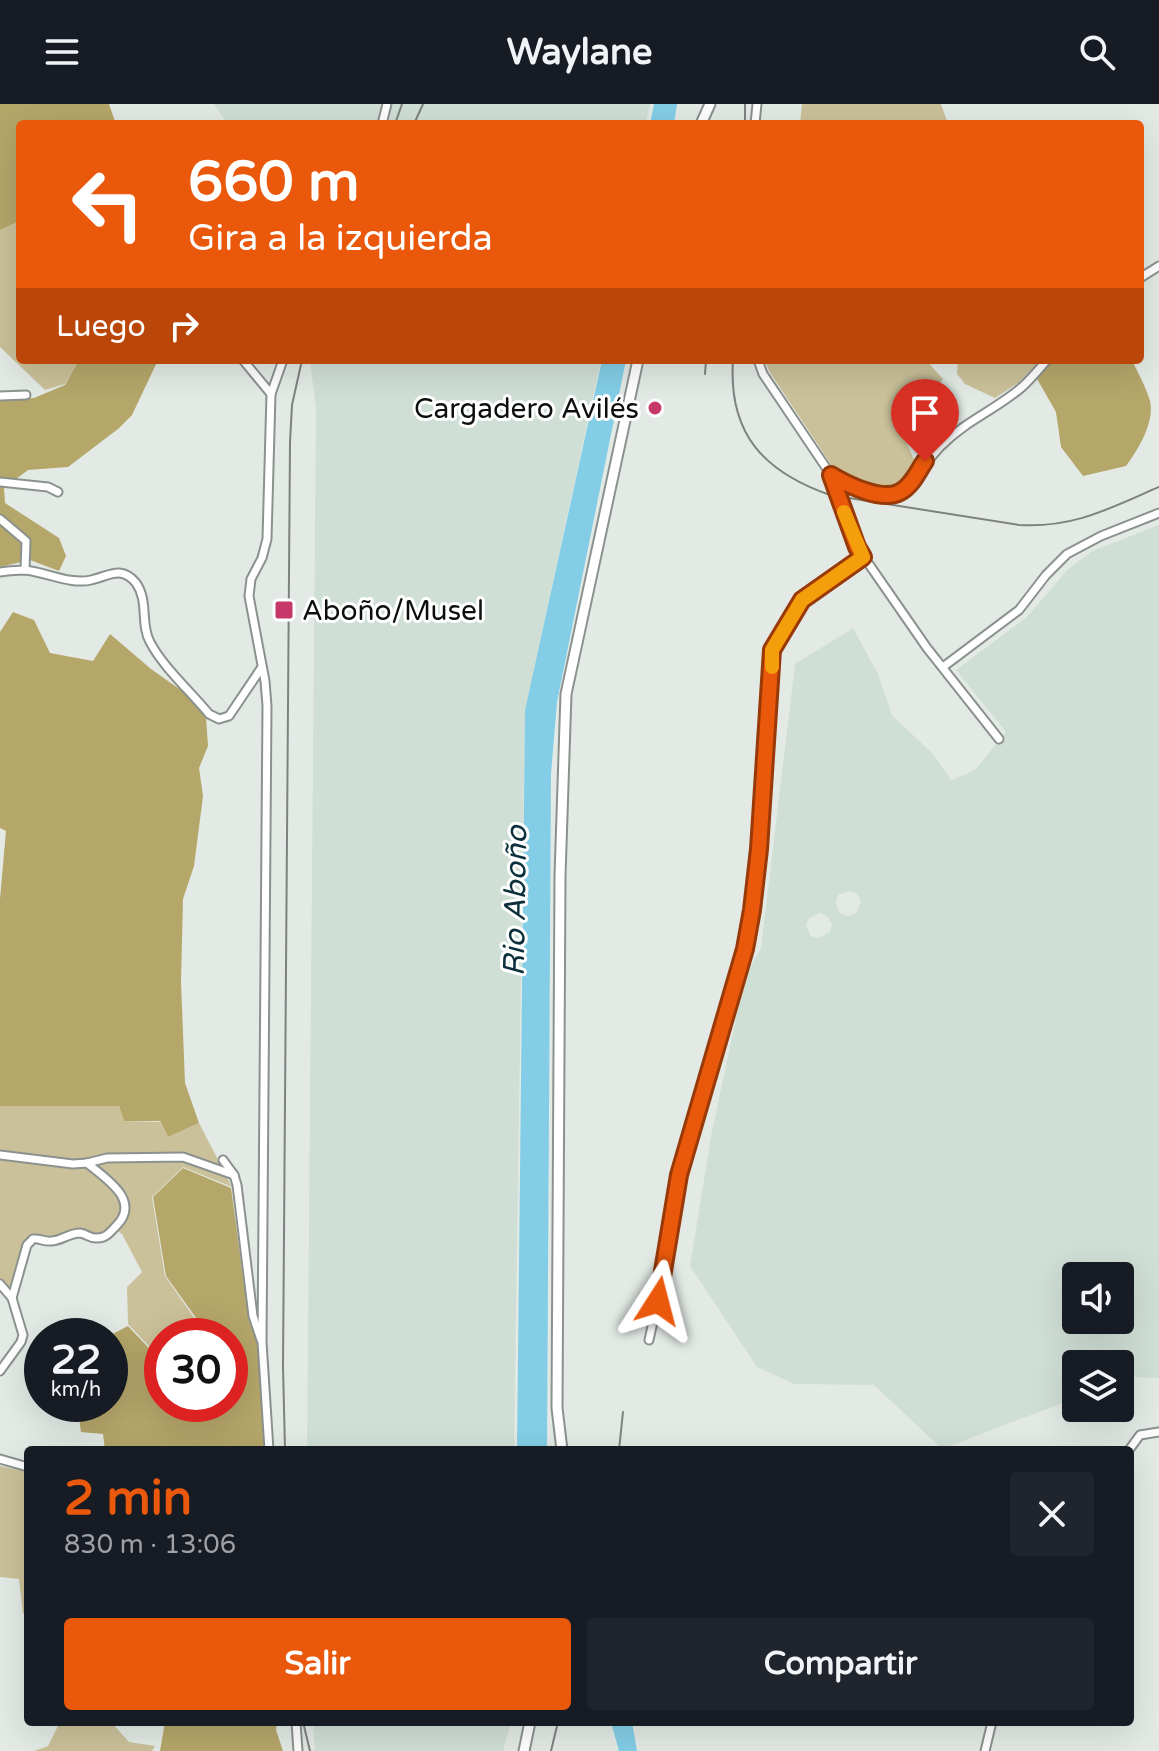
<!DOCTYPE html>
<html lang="es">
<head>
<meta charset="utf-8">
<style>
  body { margin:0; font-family:"Varela Round",sans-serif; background:#20242c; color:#f1f3f6; height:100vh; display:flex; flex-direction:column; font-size:30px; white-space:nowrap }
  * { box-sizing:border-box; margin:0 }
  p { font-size:26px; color:#9ea1a6 }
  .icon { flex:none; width:44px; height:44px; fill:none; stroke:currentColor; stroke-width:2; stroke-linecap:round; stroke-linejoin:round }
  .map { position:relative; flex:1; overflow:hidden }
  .panel { position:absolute; left:24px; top:1342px; width:1110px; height:280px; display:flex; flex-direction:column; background:#171b24; border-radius:8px; box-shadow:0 8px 32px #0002 }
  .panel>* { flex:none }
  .hud { position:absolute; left:16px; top:16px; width:1128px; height:244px; border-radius:8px; box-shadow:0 8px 32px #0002; background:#ea580c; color:#fff; overflow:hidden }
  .fabs { position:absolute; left:1062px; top:1158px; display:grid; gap:16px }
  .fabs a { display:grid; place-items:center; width:72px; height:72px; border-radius:8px; background:#171b24; box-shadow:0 8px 32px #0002; font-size:40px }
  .speed { position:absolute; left:24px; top:1214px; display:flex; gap:16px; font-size:40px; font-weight:700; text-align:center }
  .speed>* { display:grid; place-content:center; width:104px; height:104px; border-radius:50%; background:#171b24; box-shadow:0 8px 32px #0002; line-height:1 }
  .speed small { font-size:20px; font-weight:400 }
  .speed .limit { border:12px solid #d22; background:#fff; color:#111 }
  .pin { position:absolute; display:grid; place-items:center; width:68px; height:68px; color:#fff; margin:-82px -34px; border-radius:50% 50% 50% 0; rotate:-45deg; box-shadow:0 0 8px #0007 }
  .pin .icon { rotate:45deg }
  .me { position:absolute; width:88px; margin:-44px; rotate:9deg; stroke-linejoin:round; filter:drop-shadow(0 0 6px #0008) }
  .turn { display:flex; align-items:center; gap:28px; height:168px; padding:0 40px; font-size:36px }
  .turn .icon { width:104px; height:104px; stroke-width:2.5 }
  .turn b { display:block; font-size:56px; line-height:68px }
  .then { display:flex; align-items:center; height:76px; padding:0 40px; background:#0003; gap:16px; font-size:30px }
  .round { display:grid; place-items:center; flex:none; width:84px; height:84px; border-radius:8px; background:#20242c }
  .head { display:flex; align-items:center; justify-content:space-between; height:136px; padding:0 40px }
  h1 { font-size:48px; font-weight:800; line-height:60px; color:#ea580c }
  .cta { display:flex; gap:16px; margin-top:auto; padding:16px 40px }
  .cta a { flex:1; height:92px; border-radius:8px; background:#ea580c; color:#fff; font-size:32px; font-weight:800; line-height:92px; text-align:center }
  .cta a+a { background:#20242c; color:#f1f3f6 }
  header { display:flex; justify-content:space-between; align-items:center; height:104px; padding:0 40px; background:#171b24; font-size:36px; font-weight:800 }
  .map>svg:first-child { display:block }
  .built { fill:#d0dfd6; fill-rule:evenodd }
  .green { fill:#cac19a }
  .forest { fill:#b5a66a }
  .water { fill:#83cee6 }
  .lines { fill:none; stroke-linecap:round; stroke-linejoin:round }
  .minor-casing { stroke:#8b928e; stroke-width:11 }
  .tertiary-casing { stroke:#8b928e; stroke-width:13 }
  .minor { stroke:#fff; stroke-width:7 }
  .tertiary { stroke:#fff; stroke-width:9 }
  .rail { stroke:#7d827f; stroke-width:2 }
  .route-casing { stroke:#983908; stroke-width:20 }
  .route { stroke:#ea580c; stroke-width:14 }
  .slow { stroke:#f59e0b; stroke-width:14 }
  .poi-dot { fill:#c53869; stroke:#fff; stroke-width:3 }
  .labels { text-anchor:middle; stroke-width:6; stroke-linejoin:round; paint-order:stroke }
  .poi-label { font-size:28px; fill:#0c0f0d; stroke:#fff; text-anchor:end }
  .water-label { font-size:30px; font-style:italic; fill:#0c303b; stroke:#fff }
</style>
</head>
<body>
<header><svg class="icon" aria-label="menu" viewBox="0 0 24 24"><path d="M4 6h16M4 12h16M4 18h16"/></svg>Waylane<svg class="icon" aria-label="search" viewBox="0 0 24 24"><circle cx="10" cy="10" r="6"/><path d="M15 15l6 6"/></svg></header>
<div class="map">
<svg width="1159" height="1647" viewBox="0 0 1159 1647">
  <rect width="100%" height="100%" fill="#e3eae5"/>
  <g class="built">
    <path d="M214,0h436l-4,20h-419z"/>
    <path d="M310,256h291l-76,350 -11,740h-207l9,-1041z"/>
    <path d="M1159,421v853l-25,-1 -14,5v-18h-44v34l-134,51 -68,-64 -80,-1 -37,-17 -67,-101 21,-130 34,-160 16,-28 34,-284 58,-36 25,46 14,41 42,40 17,25 24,-10 31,-38 -50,-62 71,-53 40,-47 25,-19zM849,787l8,3 4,8 -5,11 -8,3 -8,-3 -4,-10 2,-8zM820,809l8,4 4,7 -2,8 -11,6 -8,-2 -5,-11 3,-7zM1076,1172h44v44h-44z"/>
    <path d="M313,1618h198l-8,29h-188z"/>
  </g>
  <g class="green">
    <path d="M802,0h139l7,20h-148z"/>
    <path d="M20,117v139h59l-14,24 -20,6 -45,-43v-117z"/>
    <path d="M765,256h161l17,19 -40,56 14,31 -11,17 -11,8h-10l-49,-19 -67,-101z"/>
    <path d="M958,256h83l-23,23 -23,15 -30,-14 -8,-10z"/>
    <path d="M0,1002h119l5,15 36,1 8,15 31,-14 33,64 -49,-20 -31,30 13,79 42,60h-45v24l-34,-36 -1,-37 15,-15 -20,-38 -10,-7 -16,9 -20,-6 -27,10 -14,-5 -10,10 -13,44 -3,1 -9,-12z"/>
    <path d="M0,1362l28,6v139l-5,3 -4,-35 -19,-2z"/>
    <path d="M60,1618h51l18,20 26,4 -3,5h-118l14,-5z"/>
  </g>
  <g class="forest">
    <path d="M0,0h109l7,20h-96v97l-20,9z"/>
    <path d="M79,256h79l-26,55 -14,14 -50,38 -40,3 -24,18 1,15 54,35 7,18 -7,15 -29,-11 -30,7v-166l34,-3 31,-13z"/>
    <path d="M1052,256h80c6,13 14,27 18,41 5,21 -12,49 -24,65l-43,10 -22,-29 -5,-35 -20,-35z"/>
    <path d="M13,508l21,8 16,33 43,8 17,-27 41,35 34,24 21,25 2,28 -9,22 4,28 -9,70 -11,33 -2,83 4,101 14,40 -31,14 -8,-16h-36l-5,-15h-119v-207l6,-68 -6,-3v-196z"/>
    <path d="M183,1064l48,20 18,133 9,24 9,105h-162l-2,-16 -22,-2 -4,-28h33l-1,-68 19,-10 34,36v42h68v-68h-21l-43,-60 -13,-79z"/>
    <path d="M165,1618h112l-1,8 7,21h-123z"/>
  </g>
  <g class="water">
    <path d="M654,0h23l-3,20h-24z"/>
    <path d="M602,256h24l-69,342 -6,72 -4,676h-30l8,-740z"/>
    <path d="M611,1618h21l5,29h-18z"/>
  </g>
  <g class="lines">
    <defs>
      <g id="minor">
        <path d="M382,20l5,-20"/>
        <path d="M755,20l2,-20"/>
        <path d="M1140,174l19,-12"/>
        <path d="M243,256l28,34"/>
        <path d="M758,256l5,14 68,101 26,72 70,101 72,91"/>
        <path d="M0,292l26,-1"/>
        <path d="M831,371c16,10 46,24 65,19 12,-3 34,-38 46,-49 25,-25 55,-36 80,-58 9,-8 17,-18 25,-27"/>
        <path d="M0,378l48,5 10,5"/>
        <path d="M0,415l26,22 -1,29"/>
        <path d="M0,468c8,-1 17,-2 25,-2 21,2 45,15 66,10 18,-4 30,-15 45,3 13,18 4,41 14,59 13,25 41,50 59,72l10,5 10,-3 33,-49"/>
        <path d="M943,563l76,-57 27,-35 21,-21 34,-18 58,-23"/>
        <path d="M0,1051l73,9 14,-1 20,-5 76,-1 51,18"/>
        <path d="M223,1056l11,15 3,10 16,131 8,24"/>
        <path d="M0,1180l12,14"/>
        <path d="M649,1236l13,-59 4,-39 13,-67 66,-226 7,-39 19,-212 1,-48 30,-50 61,-43"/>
        <path d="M0,1267l21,-29 2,-7 -11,-37 15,-53 6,-6c7,-1 11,3 18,2 10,0 18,-8 29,-8 7,1 11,6 17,5 10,0 14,-7 20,-13 24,-25 -12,-47 -30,-62"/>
        <path d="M269,1346l-7,-108 5,-636 -2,-25 -16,-85 2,-17 11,-21 5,-19 4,-145 12,-34"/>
        <path d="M1129,1346l11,-15 19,-3"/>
        <path d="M0,1355l28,8"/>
        <path d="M296,1618l2,29"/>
        <path d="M985,1647l7,-29"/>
      </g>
      <g id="tertiary">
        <path d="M701,20l9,-20"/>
        <path d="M562,1346l-5,-42 3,-532 6,-182 72,-334"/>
        <path d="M524,1647l6,-29"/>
      </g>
    </defs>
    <use href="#minor" class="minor-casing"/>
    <use href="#tertiary" class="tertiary-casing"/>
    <use href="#minor" class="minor"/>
    <use href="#tertiary" class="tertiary"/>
    <g class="rail">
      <path d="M395,20l7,-20"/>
      <path d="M414,20l9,-20"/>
      <path d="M745,20v-20"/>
      <path d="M733,256c-5,74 31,112 97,135l189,30c56,3 91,-17 140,-38"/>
      <path d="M705,270l1,-14"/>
      <path d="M285,1346l-2,-84 7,-924 2,-37 10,-45"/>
      <path d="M619,1346l4,-38"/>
      <path d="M303,1618l7,29"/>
      <path d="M551,1647l7,-29"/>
    </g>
  </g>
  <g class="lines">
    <defs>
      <path id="route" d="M658,1197l21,-126 66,-226 7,-39 7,-61 13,-199 30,-50 61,-43 -6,-10 -26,-72c17,10 51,27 69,17 12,-6 18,-21 25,-31"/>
    </defs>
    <use href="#route" class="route-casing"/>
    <use href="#route" class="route"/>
    <path class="slow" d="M772,563v-17l30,-50 61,-43 -19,-45"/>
  </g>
  <g class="poi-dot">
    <circle cx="655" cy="304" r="8"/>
    <rect x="274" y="496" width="20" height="20" rx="4"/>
  </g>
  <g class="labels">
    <g class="poi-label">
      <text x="639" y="314">Cargadero Avilés</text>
      <text x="302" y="516" text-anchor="start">Aboño/Musel</text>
    </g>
    <g class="water-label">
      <text transform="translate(515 797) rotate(-89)" y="10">Rio Aboño</text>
    </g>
  </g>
</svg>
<div class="fabs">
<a><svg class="icon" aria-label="sound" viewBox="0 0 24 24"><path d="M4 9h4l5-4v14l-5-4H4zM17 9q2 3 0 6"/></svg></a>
<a><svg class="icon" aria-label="layers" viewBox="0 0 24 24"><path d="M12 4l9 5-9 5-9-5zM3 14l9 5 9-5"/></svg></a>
</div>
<div class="speed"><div>22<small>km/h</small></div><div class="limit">30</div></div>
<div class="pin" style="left:925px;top:357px;background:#d93025"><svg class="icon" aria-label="arrive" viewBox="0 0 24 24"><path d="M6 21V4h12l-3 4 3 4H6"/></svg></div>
<svg class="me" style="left:658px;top:1197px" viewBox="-20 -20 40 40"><path d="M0-17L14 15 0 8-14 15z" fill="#ea580c" stroke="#fff" stroke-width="4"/></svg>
<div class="hud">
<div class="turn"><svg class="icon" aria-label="left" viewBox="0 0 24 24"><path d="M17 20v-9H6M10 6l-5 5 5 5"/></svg><div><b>660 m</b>Gira a la izquierda</div></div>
<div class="then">Luego<svg class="icon" aria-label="right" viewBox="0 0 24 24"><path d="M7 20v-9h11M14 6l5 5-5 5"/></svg></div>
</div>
<section class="panel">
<div class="head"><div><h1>2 min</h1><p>830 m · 13:06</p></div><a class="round"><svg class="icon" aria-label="close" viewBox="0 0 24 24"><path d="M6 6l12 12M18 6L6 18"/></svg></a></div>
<div class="cta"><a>Salir</a><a>Compartir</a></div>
</section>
</div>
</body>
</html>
